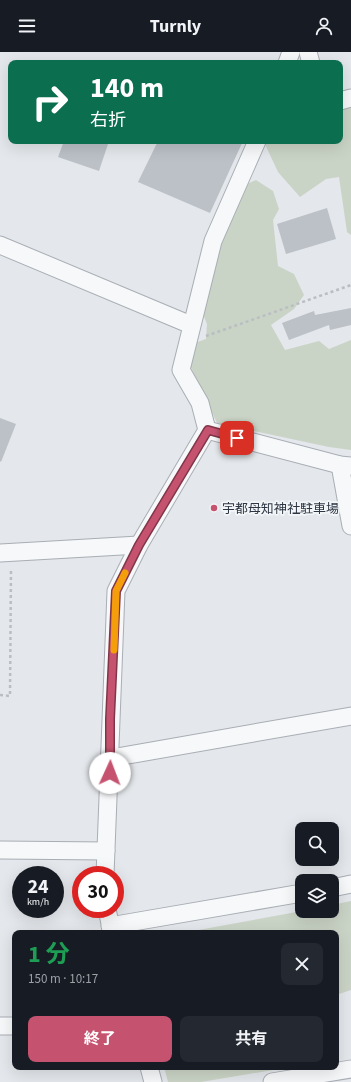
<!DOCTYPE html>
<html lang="ja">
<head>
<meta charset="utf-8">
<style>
  body { margin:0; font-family:"Source Sans 3","Noto Sans JP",sans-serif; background:#242831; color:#f1f3f6; height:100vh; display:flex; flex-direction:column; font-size:15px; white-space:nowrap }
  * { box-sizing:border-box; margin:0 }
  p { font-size:13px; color:#9ea1a6 }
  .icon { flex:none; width:22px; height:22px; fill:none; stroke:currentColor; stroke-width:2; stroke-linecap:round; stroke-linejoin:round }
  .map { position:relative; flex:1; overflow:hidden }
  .sheet { position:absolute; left:12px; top:878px; width:327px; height:140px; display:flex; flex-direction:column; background:#171b24; border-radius:8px; box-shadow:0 4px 16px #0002 }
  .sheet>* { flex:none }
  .guide { position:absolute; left:8px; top:8px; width:335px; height:84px; border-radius:8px; box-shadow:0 4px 16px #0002; background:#0b6e4f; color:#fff; overflow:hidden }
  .tools { position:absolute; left:295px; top:770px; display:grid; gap:8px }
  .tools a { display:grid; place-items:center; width:44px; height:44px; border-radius:8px; background:#171b24; box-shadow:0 4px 16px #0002; font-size:20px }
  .speed { position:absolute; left:12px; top:814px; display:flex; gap:8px; font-size:20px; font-weight:700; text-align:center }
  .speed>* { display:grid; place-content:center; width:52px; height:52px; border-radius:50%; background:#171b24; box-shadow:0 4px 16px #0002; line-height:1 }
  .speed small { font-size:10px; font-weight:400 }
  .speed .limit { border:6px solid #d22; background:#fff; color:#111 }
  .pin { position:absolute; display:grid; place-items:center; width:34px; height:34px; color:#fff; margin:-17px; border-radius:8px; box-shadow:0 2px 6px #0006 }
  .me { position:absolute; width:44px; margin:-22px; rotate:2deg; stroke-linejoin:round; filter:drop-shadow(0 0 3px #0008) }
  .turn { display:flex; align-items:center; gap:14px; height:84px; padding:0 16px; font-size:18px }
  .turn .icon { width:52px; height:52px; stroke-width:2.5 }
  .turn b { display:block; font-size:28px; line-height:34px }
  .round { display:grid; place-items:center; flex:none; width:42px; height:42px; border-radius:8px; background:#242831 }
  .summary { display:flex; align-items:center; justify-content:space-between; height:68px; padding:0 16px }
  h1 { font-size:24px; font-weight:700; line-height:30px; color:#1e9e55 }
  .button { display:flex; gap:8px; margin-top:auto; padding:8px 16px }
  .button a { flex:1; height:46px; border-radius:8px; background:#c5536f; color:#fff; font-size:16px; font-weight:700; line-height:46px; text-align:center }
  .button a+a { background:#242831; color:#f1f3f6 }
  header { display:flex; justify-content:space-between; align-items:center; height:52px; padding:0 16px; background:#171b24; font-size:18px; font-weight:700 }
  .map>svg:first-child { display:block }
  .green { fill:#cad4c6 }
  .building { fill:#bbc1c7 }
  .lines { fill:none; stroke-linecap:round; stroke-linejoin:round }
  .minor-casing { stroke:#a9aeb5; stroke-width:19 }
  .path { stroke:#babec2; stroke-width:2.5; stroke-dasharray:3 3; stroke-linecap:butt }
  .minor { stroke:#f6f8f9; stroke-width:17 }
  .route-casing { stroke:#803648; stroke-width:10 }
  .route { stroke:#c5536f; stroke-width:7 }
  .slow { stroke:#f59e0b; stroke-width:7 }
  .poi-dot { fill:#c5536f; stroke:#f3f6f8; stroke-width:1.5 }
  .labels { text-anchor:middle; stroke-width:3.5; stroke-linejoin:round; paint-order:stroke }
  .poi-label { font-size:13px; fill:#2d3642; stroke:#f3f6f8; text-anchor:start }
</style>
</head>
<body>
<header><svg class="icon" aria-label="menu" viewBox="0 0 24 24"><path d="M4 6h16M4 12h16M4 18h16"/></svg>Turnly<svg class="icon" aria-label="person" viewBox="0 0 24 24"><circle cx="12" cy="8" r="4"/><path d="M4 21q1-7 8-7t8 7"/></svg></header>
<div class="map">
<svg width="351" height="1030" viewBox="0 0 351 1030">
  <rect width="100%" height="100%" fill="#e4e7eb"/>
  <g class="green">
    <path d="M351,54v129l-4,-3 -8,-55 -13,2 -26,18 -22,-25 -14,-30 76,-1v-32z"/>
    <path d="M256,128l17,11 6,18 -6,11 5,46 16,8 10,21 -10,14 -23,16 14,25 34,-9 10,8 22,-9v110l-22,-3 -112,-24 -29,-62 4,-17 14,-5 1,-15 -6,-15 24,-84 22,-41z"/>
    <path d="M351,849v89l-15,5v-62h-154l120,-22h30v-6z"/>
    <path d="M164,1015h127l-90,15h-33z"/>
  </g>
  <g class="building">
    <path d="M64,89h45l-10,30 -41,-14z"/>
    <path d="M158,89h85l-33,72 -72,-31z"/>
    <path d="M327,156l9,31 -50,15 -9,-30z"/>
    <path d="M351,256v17l-21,5 -1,-5 -40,15 -7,-17 32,-12 1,4z"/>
    <path d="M0,366l16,6 -15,38 -1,-1z"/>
  </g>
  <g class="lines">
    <defs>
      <g id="minor">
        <path d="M308,0l3,11"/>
        <path d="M287,11l4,-11"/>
        <path d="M340,49l11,-3"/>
        <path d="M0,193l191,80"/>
        <path d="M207,378l133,35 11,1"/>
        <path d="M340,413l11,61"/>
        <path d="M0,501l139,-8"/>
        <path d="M111,706l240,-42"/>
        <path d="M0,798l106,1"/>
        <path d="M105,823l11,-284 23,-46 68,-115 -7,-27 -19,-33 32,-129 44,-100"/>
        <path d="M332,836l19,-4"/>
        <path d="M107,857l5,24"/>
        <path d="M110,874l192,-33"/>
        <path d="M0,974h15"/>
        <path d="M149,1015l4,15"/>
        <path d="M272,1030l79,-13"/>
      </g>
    </defs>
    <use href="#minor" class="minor-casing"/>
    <g class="path">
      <path d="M206,284l145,-51"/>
      <path d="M0,643l10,1 1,-128"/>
    </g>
    <use href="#minor" class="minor"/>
  </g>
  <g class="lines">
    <defs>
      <path id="route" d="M110,721v-54l6,-128 23,-46 69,-115 29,8"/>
    </defs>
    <use href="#route" class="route-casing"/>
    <use href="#route" class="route"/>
    <path class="slow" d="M114,598l2,-59 9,-18"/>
  </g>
  <circle class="poi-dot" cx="214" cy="456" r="4"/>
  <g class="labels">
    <g class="poi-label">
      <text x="222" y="461">宇都母知神社駐車場</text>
    </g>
  </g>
</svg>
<div class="tools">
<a><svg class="icon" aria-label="search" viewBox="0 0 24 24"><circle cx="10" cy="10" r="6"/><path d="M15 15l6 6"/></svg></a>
<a><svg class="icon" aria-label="layers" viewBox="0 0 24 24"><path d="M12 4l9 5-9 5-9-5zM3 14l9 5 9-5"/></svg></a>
</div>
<div class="speed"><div>24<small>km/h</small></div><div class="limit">30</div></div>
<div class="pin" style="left:237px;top:386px;background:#d93025"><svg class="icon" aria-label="arrive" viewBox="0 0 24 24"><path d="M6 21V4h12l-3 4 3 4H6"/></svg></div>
<svg class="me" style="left:110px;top:721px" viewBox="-20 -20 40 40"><circle r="19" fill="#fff"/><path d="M0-13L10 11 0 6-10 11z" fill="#c5536f"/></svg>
<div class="guide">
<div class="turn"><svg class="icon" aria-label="right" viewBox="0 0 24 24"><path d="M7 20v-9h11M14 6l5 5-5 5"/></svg><div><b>140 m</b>右折</div></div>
</div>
<section class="sheet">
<div class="summary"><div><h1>1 分</h1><p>150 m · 10:17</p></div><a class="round"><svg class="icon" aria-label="close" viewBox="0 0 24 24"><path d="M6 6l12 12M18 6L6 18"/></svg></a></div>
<div class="button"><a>終了</a><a>共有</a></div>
</section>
</div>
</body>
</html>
